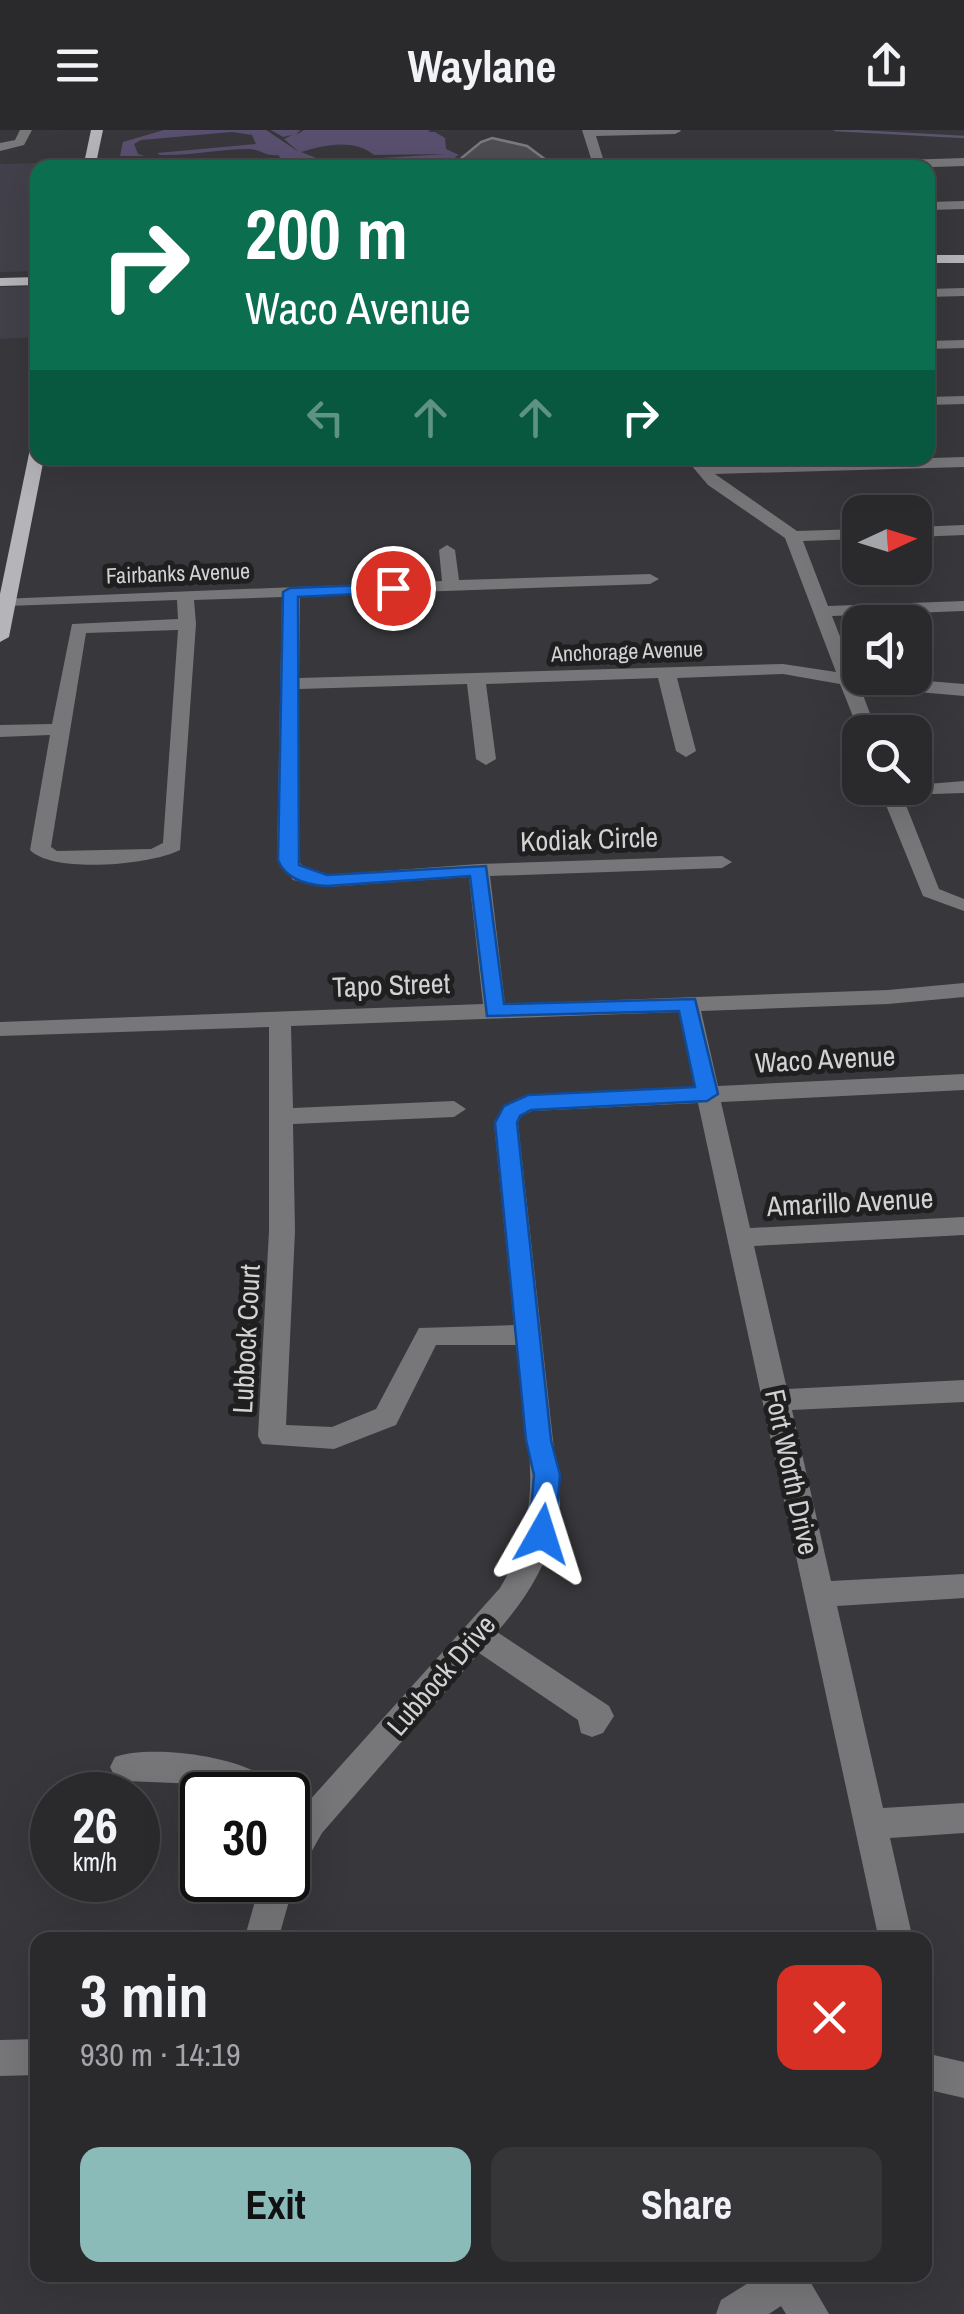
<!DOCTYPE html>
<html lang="en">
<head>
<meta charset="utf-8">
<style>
  body { margin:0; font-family:"Archivo Narrow",sans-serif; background:#363538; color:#f1f3f6; height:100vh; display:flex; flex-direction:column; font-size:38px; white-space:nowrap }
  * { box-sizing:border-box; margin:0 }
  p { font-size:32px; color:#a5a6a9 }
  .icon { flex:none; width:55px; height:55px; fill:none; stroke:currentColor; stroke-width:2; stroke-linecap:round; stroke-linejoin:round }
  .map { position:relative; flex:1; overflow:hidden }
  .sheet { position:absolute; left:30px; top:1802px; width:902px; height:350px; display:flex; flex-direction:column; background:#2a292c; border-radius:20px; box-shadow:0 10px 40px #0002,0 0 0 2px #464548 }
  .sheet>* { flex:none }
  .top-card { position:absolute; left:30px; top:30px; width:905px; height:305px; border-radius:20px; box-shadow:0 10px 40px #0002,0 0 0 2px #464548; background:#0b6e4f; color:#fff; overflow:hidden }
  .needle { width:65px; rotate:86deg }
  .tools { position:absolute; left:842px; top:365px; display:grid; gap:20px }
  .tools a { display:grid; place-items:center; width:90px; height:90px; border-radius:20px; background:#2a292c; box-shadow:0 10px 40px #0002,0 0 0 2px #464548; font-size:50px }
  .speed { position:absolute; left:30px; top:1642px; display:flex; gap:20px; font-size:50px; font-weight:700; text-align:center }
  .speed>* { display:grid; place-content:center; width:130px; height:130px; border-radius:50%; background:#2a292c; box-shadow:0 10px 40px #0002,0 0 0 2px #464548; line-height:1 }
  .speed small { font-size:25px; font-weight:400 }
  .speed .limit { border:5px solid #111; border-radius:15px; background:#fff; color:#111 }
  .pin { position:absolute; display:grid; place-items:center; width:85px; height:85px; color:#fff; margin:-42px; border:5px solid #fff; border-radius:50%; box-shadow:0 2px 10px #0007 }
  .me { position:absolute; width:110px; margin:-55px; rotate:6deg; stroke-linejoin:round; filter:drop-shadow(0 0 8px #0008) }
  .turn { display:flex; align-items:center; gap:35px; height:210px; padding:0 50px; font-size:45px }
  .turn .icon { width:130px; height:130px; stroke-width:2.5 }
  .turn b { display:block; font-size:70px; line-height:85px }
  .lanes { display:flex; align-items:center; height:95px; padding:0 50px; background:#0003; justify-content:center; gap:50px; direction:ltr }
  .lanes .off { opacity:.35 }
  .round { display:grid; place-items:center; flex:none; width:105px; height:105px; border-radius:20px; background:#363538 }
  .overview { display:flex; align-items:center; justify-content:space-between; height:170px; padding:0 50px }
  h1 { font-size:60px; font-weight:700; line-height:75px }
  .action { display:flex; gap:20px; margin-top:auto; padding:20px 50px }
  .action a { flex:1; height:115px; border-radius:20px; background:#8bbbb9; color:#111; font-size:40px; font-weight:700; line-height:115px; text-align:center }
  .action a+a { background:#363538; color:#f1f3f6 }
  header { display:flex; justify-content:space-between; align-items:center; height:130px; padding:0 50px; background:#2a292c; font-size:45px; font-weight:700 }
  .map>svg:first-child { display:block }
  .built { fill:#42404a }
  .green { fill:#59506f }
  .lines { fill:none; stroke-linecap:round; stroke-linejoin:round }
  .stream { stroke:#5c536e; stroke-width:2.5 }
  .building { fill:#4e4d51; stroke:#7b7a7e; stroke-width:2.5 }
  .minor { fill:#777779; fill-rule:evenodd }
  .major { fill:#b5b4b8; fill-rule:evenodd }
  .route { fill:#1a73e8; stroke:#114b97; stroke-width:2.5 }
  .labels { text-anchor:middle; stroke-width:10; stroke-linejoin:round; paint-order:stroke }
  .far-street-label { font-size:22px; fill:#d2d2d4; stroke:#1f1f20 }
  .street-label { font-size:28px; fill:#d2d2d4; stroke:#1f1f20 }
</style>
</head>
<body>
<header><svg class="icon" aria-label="menu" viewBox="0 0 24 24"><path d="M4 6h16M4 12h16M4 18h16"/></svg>Waylane<svg class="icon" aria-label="share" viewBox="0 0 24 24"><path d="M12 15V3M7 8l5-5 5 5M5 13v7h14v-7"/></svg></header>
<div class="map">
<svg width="964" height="2184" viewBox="0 0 964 2184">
  <rect width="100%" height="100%" fill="#38373b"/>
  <g class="built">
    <path d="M76,32l8,1 -1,4 -45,1 -1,103 -37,1v-108z"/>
    <path d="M37,156v51l-37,2v-52z"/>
  </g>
  <path class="green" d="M164,0h102l33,22 -15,-13 8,-4 -9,2 -12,-7h29l-4,5 8,-5h126l-2,2h7l10,6 1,11 13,6 -4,2 5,5 -34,6 -23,-5 -47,4h-3l28,-9 65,-4 -72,1c-21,-17 -50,-10 -73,-3l28,11 -9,5 -32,-1 -10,-12c-13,2 -17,-6 -30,-6 -29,0 -58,7 -88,6l-3,-2 99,-9 -4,-9 -20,-3 -91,8 -7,4 4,10 6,2h-24l3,-14z"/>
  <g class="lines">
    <path class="stream" d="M835,0l129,7"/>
  </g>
  <path class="building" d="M492,8l35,8 23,17 -34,5 -41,-6 -21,2 27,-22z"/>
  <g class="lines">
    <g class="minor">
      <path d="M20,0h12l-8,15 -24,6v-8l15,-3z"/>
      <path d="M582,0h98l1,1 -6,3 -79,2 10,32h-12z"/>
      <path d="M964,28v8l-61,2 -6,-4 6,-4z"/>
      <path d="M792,32l5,6h-76l6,-4z"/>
      <path d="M964,71v8l-36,1v-8z"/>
      <path d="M964,158v8l-36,1v-8z"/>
      <path d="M964,210v8l-36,1v-8z"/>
      <path d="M964,266v8l-36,1v-8z"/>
      <path d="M964,327v10l-249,7 82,57 63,-2v10l-57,2 25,65 136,-5v10l-132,5 23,59 109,9v12l-104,-9 17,45 -17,2 -20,-50 -57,-10 -106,4 19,73 -10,6 -10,-6 -18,-73 -172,6 10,75 -10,6 -10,-6 -9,-75 -168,5 -2,170 10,12 20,4 152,-11 243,-8 10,6 -10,6 -232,8 15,128 383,-14 76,-7v14l-76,7 -187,7 17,75 246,-12v16l-243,12 29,126 214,-11v18l-210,11 33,143 177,-9v22l-172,8 39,171 133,-7v24l-127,8 46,202 81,-5v30l-74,5 23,102h-34l-181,-837 -166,8 -11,5 -3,7 42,381c-6,50 -30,91 -63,128l112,74 5,10 -11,17 -11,4 -11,-4 -3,-13 -99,-67 -157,180 -22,39 -8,3 3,5 -17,60h-34l17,-60h27v-85h-51l-38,-11 -73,-3 -11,-4 -5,-10 5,-10c36,-14 151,0 168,38l5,-2 20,9 192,-214c50,-83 25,-153 16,-243h-80l-40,80 -62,24 -72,-5 -4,-8 11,-205v-204l-269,9v-14l483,-18 -14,-127 -142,10 -34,-7 -16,-20 5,-263 -88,3 2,24 -16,226c-29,15 -127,24 -150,0l20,-115 -50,2v-12l52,-1 20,-100 106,-5 -1,-19 -170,6 -6,-1 -1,-6 442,-18 -3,-31 8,-5 8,5 4,30 191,-6 9,5 -9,5 -350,12 -1,82 484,-14 53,8 -51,-134 -77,-53 -23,-27h16l5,7zM178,500l-15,213 -12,6 -94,2 -6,-4 35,-214zM679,882l16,75 -167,8c-18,5 -26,11 -34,28l20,202 -95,3 -43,81 -44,18 -46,-2 9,-194 -2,-107 161,-7 12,-8 -12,-8 -161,7 -2,-82z"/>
      <path d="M964,395v10l-49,2v-10z"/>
      <path d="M964,651v12l-62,2 37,94 25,10v12l-41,-15 -44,-108z"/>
      <path d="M38,1909v36l-38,1v-36z"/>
      <path d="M925,1923l39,9v36l-39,-9z"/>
      <path d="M761,2145h53l-3,8 18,31h-43l-5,-8 -12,8h-53l5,-14z"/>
    </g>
    <g class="major">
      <path d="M91,0h12l-8,38h-12z"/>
      <rect x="928" y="125" width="36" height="8"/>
      <path d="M38,147v8l-38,1v-8z"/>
      <path d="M38,314v14h6l-35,179 -9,5v-48l30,-145z"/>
    </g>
  </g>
  <path class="route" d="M393,454l8,4 -2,4 -101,5 1,268 28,10 159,-9 18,138 191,-5 23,95 -11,7 -176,9 -11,6 -3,7 34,317 9,35 -5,59 -3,8 -10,3 -9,-3 -4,-8 5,-59 -8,-35 -31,-317 9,-17 24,-11 167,-8 -16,-76 -192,5 -17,-140 -143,10c-20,-1 -41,-6 -49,-26l5,-268 7,-4z"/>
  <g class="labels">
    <g class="far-street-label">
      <text transform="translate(178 443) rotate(-2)" y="8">Fairbanks Avenue</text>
      <text transform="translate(627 521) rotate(-2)" y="8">Anchorage Avenue</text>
    </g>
    <g class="street-label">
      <text transform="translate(589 709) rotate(-2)" y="10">Kodiak Circle</text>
      <text transform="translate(391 855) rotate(-2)" y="10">Tapo Street</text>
      <text transform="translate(825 929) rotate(-3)" y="10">Waco Avenue</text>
      <text transform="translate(850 1072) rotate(-3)" y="10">Amarillo Avenue</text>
      <text transform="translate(246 1209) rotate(-87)" y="10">Lubbock Court</text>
      <text transform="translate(792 1342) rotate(78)" y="10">Fort Worth Drive</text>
      <text transform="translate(441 1545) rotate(-49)" y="10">Lubbock Drive</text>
    </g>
  </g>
</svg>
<div class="tools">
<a><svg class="needle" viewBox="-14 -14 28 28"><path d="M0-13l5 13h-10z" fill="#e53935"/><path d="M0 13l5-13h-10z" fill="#a5a6a9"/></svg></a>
<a><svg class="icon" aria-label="sound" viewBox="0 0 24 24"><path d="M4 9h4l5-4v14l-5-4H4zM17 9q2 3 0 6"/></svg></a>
<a><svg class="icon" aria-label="search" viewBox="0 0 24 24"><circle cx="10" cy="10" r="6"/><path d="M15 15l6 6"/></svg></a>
</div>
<div class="speed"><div>26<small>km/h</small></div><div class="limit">30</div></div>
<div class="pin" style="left:393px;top:458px;background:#d93025"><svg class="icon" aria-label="arrive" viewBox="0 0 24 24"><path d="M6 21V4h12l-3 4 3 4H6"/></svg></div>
<svg class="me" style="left:542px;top:1404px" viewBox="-20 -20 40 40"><path d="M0-17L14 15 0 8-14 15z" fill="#1a73e8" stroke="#fff" stroke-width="4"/></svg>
<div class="top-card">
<div class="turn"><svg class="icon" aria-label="right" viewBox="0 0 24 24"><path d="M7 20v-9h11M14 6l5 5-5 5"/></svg><div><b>200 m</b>Waco Avenue</div></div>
<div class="lanes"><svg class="icon off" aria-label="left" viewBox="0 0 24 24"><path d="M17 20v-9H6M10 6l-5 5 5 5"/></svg><svg class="icon off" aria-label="ahead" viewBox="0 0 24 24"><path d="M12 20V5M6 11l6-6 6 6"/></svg><svg class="icon off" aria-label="ahead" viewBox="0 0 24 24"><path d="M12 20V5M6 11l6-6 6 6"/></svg><svg class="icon" aria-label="right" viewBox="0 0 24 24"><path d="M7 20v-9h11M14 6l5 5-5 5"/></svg></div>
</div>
<section class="sheet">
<div class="overview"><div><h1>3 min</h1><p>930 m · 14:19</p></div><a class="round" style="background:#d93025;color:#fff"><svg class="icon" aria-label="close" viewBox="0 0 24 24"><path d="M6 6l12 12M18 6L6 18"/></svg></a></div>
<div class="action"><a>Exit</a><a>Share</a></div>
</section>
</div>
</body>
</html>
